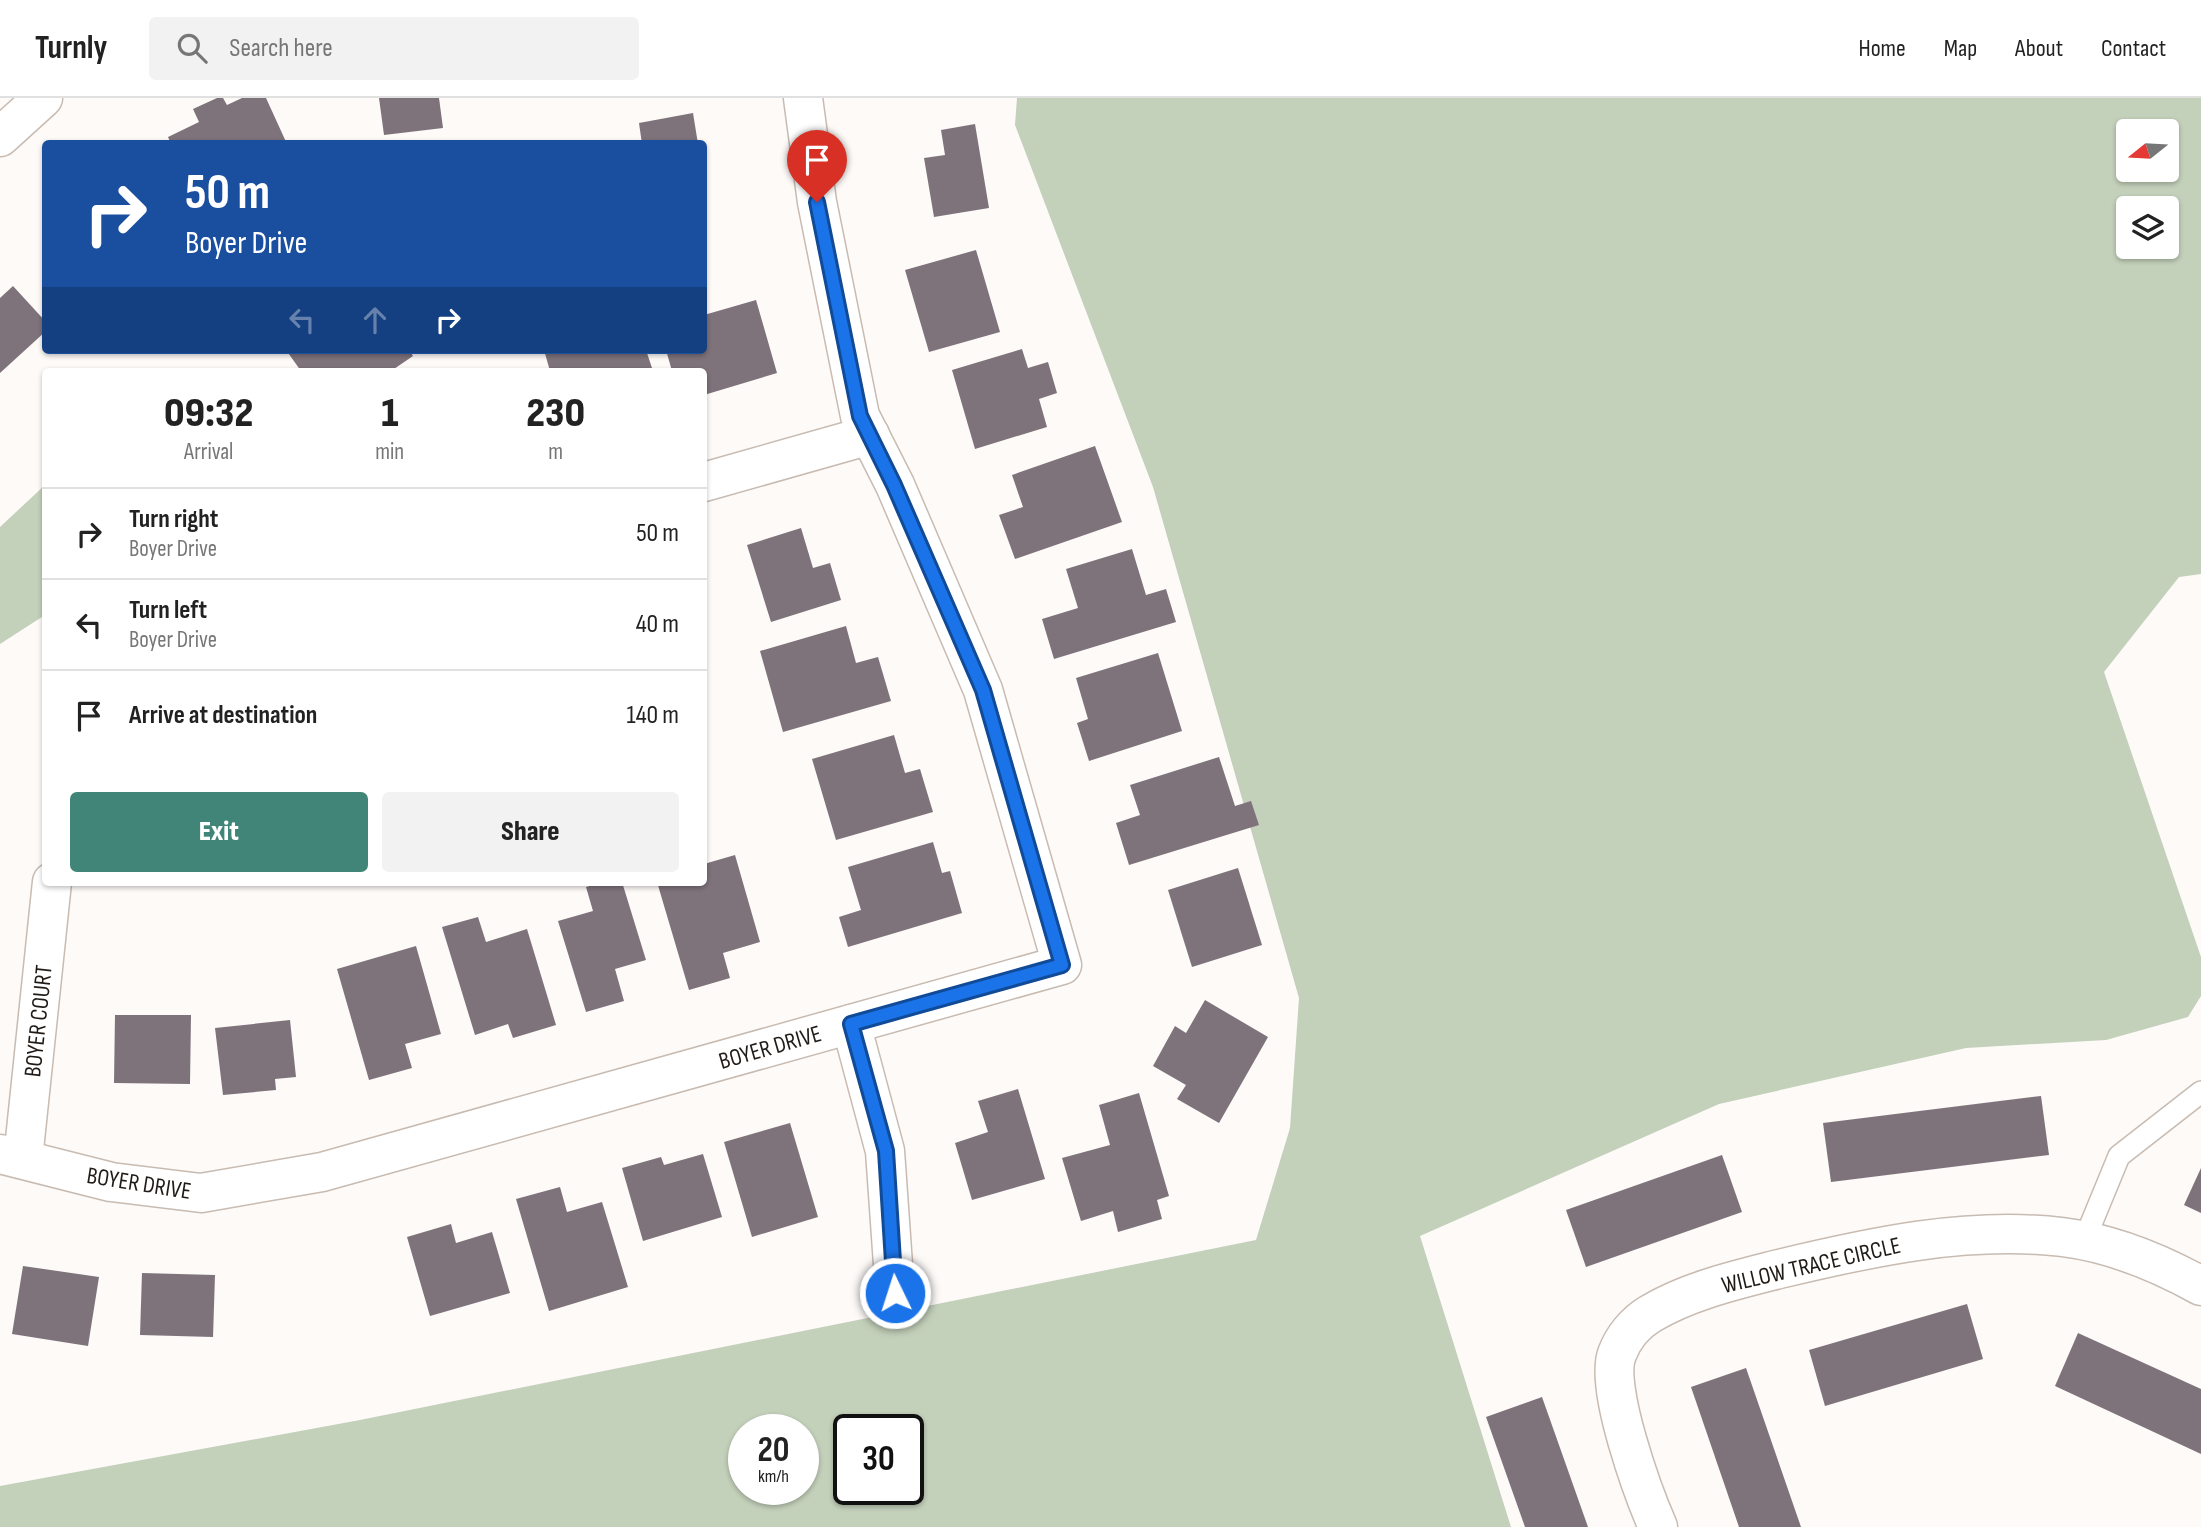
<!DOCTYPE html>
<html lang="en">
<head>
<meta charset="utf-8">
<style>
  body { margin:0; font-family:"Sofia Sans Condensed",sans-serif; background:#f2f2f2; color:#222; height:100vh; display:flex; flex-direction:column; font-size:26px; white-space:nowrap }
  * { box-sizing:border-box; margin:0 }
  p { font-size:23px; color:#767676 }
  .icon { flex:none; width:38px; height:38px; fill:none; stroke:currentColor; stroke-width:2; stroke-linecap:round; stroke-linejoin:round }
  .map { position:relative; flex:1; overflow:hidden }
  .details { position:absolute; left:42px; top:270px; width:665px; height:518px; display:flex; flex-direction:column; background:#fff; border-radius:7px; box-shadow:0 2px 5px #0004 }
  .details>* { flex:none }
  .guide { position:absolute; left:42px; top:42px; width:665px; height:214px; border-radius:7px; box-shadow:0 2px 5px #0004; background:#1a4fa0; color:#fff; overflow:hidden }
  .needle { width:46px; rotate:252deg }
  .tools { position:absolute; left:2116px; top:21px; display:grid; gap:14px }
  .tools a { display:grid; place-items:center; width:63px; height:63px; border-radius:7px; background:#fff; box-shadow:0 2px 5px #0004; font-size:35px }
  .speed { position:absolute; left:728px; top:1316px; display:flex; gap:14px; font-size:35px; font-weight:700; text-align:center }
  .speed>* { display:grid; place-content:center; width:91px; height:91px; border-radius:50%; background:#fff; box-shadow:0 2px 5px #0004; line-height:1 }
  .speed small { font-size:18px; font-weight:400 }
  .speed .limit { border:4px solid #111; border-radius:10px; background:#fff; color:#111 }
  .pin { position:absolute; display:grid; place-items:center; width:60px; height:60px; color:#fff; margin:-72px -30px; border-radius:50% 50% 50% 0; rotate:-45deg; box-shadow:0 0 7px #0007 }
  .pin .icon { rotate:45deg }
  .me { position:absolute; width:77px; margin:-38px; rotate:356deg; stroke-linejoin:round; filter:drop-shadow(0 0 5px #0008) }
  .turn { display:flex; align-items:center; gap:24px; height:147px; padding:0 28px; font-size:32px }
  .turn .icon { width:91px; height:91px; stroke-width:2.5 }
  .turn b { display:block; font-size:49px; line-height:60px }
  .lanes { display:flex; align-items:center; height:66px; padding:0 28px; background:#0003; justify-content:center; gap:35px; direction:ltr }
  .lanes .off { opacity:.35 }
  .eta { display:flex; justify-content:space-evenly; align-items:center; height:119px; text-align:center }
  .eta b { font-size:42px; font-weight:800; line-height:49px }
  .cta { display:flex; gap:14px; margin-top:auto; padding:14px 28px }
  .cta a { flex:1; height:80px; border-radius:7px; background:#418578; color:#fff; font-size:28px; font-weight:800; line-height:80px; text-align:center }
  .cta a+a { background:#f2f2f2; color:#222 }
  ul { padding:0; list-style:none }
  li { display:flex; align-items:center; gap:21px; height:91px; padding:0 28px; border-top:2px solid #e0e0e0 }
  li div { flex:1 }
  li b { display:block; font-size:26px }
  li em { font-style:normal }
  header { display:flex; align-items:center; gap:42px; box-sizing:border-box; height:98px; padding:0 35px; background:#fff; border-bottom:2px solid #e0e0e0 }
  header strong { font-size:33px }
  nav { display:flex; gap:38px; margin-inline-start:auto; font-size:24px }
  .search { width:490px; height:63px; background:#f2f2f2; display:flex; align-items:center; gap:18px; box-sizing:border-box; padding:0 24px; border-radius:7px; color:#767676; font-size:26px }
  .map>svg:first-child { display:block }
  .green { fill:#c3d0ba; fill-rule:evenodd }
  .building { fill:#7e727b }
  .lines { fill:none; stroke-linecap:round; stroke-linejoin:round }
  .lane-casing { stroke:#c8bbb1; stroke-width:24 }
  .street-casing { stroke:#c8bbb1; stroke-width:41 }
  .lane { stroke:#fff; stroke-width:21 }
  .street { stroke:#fff; stroke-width:38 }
  .route-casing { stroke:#114b97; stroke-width:18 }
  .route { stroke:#1a73e8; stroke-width:12 }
  .labels { text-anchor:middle; stroke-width:5; stroke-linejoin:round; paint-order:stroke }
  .street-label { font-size:24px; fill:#201b17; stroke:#fff }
</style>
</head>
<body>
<header>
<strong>Turnly</strong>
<div class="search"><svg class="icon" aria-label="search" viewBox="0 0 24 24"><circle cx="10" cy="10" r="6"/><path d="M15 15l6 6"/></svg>Search here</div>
<nav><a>Home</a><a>Map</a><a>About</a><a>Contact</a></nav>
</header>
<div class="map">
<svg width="2201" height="1429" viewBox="0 0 2201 1429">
  <rect width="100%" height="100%" fill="#fdfaf8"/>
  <g class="green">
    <path d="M1017,0h1184v476l-22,3 -75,95 97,285v39l-13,21 -82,23 -140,8 -247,56 -299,132 91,291h-1511v-41l360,-66 896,-180 34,-112 9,-130 -146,-511 -138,-362zM2128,33h38v39h-38zM2128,110h38v39h-38zM744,1332h59v59h-59zM849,1332h59v59h-59z"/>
    <path d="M45,387v130l-45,29v-117z"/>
  </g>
  <g class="building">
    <path d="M217,0h6l4,7 15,-7h24l21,46h-116l-3,-7 31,-15 -6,-13z"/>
    <path d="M379,0h60l4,30 -59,7z"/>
    <path d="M693,15l5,31h-56l-3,-21z"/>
    <path d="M975,26l14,84 -55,9 -10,-59 21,-3 -4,-25z"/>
    <path d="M976,152l24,82 -71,20 -24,-82z"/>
    <path d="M13,188l33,36v9l-46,42v-75z"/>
    <path d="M756,202l21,73 -73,22v-24h-32l-6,-21h38v-35z"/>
    <path d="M1022,251l6,19 20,-6 9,31 -18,6 8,28 -72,22 -23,-79z"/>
    <path d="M286,252h123l4,6 -22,15h-90z"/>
    <path d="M544,252h102l7,21h-103z"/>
    <path d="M1095,348l27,76 -107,37 -16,-44 24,-8 -11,-32z"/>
    <path d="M801,430l12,40 17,-5 11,37 -70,22 -24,-77z"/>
    <path d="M1132,451l14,46 20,-6 10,33 -122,37 -12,-40 36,-11 -12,-39z"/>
    <path d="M846,528l10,37 22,-6 13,44 -108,31 -23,-81z"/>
    <path d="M1158,555l24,78 -93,30 -12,-38 11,-4 -12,-41z"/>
    <path d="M894,637l11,38 15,-4 13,43 -97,28 -24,-81z"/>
    <path d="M1219,659l16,49 16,-5 8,24 -130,40 -13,-42 24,-8 -10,-30z"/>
    <path d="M933,744l9,31 8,-2 12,42 -114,34 -9,-30 22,-7 -13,-43z"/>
    <path d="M735,757l25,87 -37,11 7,25 -41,12 -32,-108h47v-18z"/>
    <path d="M1238,770l24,77 -70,22 -24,-77z"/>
    <path d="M603,784h19l24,78 -31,9 9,32 -38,11 -28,-91 35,-10 -7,-24z"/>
    <path d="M478,819l8,25 41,-13 29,96 -43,13 -5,-14 -33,11 -33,-108z"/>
    <path d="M416,848l25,88 -36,10 7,24 -43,12 -32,-111z"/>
    <path d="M1205,902l63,37 -49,86 -42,-24 9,-14 -33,-19 22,-40 11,7z"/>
    <path d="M115,917h76l-1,69 -76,-1z"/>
    <path d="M290,922l6,57 -21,2 1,11 -53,5 -8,-67z"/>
    <path d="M1018,991l27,90 -73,21 -17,-57 33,-11 -10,-31z"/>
    <path d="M1139,995l30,103 -12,4 5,19 -44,13 -5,-21 -32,10 -19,-63 48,-13 -11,-40z"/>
    <path d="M2041,998l8,59 -218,27 -8,-59z"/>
    <path d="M790,1025l28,94 -66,20 -28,-95z"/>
    <path d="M703,1056l19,63 -79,24 -21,-73 39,-11 3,8z"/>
    <path d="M1722,1057l20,57 -156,55 -20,-57z"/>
    <path d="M2201,1070v45l-17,-8z"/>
    <path d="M560,1089l7,25 35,-10 26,85 -79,24 -33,-112z"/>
    <path d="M451,1126l5,19 36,-11 18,61 -80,23 -23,-79z"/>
    <path d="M23,1168l76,11 -11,69 -76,-12z"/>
    <path d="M142,1175l73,2 -2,62 -73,-2z"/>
    <path d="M1967,1206l16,55 -158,47 -16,-56z"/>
    <path d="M2078,1235l123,56v65l-146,-68z"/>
    <path d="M1746,1270l55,159h-62l-48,-140z"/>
    <path d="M1542,1299l46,130h-63l-39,-110z"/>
  </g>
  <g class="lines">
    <defs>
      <path id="lane" d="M2084,1143l35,-85 82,-64"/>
      <g id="street">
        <path d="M0,39l43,-39"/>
        <path d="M704,384l166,-47"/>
        <path d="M851,926l34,127 10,142"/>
        <path d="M0,1056l111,28 90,11 121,-21 740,-207 -79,-275 -88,-205 -35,-69 -43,-214 -14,-104"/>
        <path d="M23,1061l29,-277"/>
        <path d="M1658,1429c-15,-34 -54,-141 -41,-173 6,-16 18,-31 33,-40 38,-23 86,-34 129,-45 92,-22 188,-43 283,-32 49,6 96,25 139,49"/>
      </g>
    </defs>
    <use href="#lane" class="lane-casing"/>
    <use href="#street" class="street-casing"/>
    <use href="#lane" class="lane"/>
    <use href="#street" class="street"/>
  </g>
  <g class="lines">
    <defs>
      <path id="route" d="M817,104l43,214 34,69 89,205 79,275 -211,59 35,127 9,142"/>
    </defs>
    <use href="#route" class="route-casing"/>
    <use href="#route" class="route"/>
  </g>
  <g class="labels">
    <g class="street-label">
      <text transform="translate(38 923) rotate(-84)" y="8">BOYER COURT</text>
      <text transform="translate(770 949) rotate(-16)" y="8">BOYER DRIVE</text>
      <text transform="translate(139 1085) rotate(9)" y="8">BOYER DRIVE</text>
      <text transform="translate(1811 1167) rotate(-13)" y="8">WILLOW TRACE CIRCLE</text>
    </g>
  </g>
</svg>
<div class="tools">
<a><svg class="needle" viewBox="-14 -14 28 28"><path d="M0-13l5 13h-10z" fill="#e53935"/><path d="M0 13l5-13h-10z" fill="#767676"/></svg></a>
<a><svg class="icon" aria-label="layers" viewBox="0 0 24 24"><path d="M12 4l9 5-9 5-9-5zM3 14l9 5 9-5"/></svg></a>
</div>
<div class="speed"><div>20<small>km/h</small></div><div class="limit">30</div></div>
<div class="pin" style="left:817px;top:104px;background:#d93025"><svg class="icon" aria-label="arrive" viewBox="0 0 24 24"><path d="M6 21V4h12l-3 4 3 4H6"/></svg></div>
<svg class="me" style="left:895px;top:1195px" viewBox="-20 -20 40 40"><circle r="17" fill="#1a73e8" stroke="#fff" stroke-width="3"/><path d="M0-11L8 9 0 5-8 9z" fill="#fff"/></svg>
<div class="guide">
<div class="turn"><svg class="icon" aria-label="right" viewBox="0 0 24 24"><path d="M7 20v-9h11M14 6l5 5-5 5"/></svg><div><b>50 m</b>Boyer Drive</div></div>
<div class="lanes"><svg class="icon off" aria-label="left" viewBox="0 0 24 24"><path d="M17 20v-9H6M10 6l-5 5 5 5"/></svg><svg class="icon off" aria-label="ahead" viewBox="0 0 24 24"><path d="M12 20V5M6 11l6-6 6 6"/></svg><svg class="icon" aria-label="right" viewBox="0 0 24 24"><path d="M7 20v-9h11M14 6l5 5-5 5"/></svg></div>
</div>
<section class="details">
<div class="eta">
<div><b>09:32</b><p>Arrival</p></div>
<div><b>1</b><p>min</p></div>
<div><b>230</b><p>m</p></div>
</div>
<ul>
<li><svg class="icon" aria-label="right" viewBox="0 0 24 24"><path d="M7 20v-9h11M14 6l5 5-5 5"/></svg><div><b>Turn right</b><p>Boyer Drive</p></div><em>50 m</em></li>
<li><svg class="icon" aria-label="left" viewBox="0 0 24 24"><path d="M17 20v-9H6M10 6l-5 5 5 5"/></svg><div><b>Turn left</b><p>Boyer Drive</p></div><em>40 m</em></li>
<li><svg class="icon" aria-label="arrive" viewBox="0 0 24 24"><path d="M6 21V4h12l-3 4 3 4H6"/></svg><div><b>Arrive at destination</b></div><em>140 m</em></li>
</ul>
<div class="cta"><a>Exit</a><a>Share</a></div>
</section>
</div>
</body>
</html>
